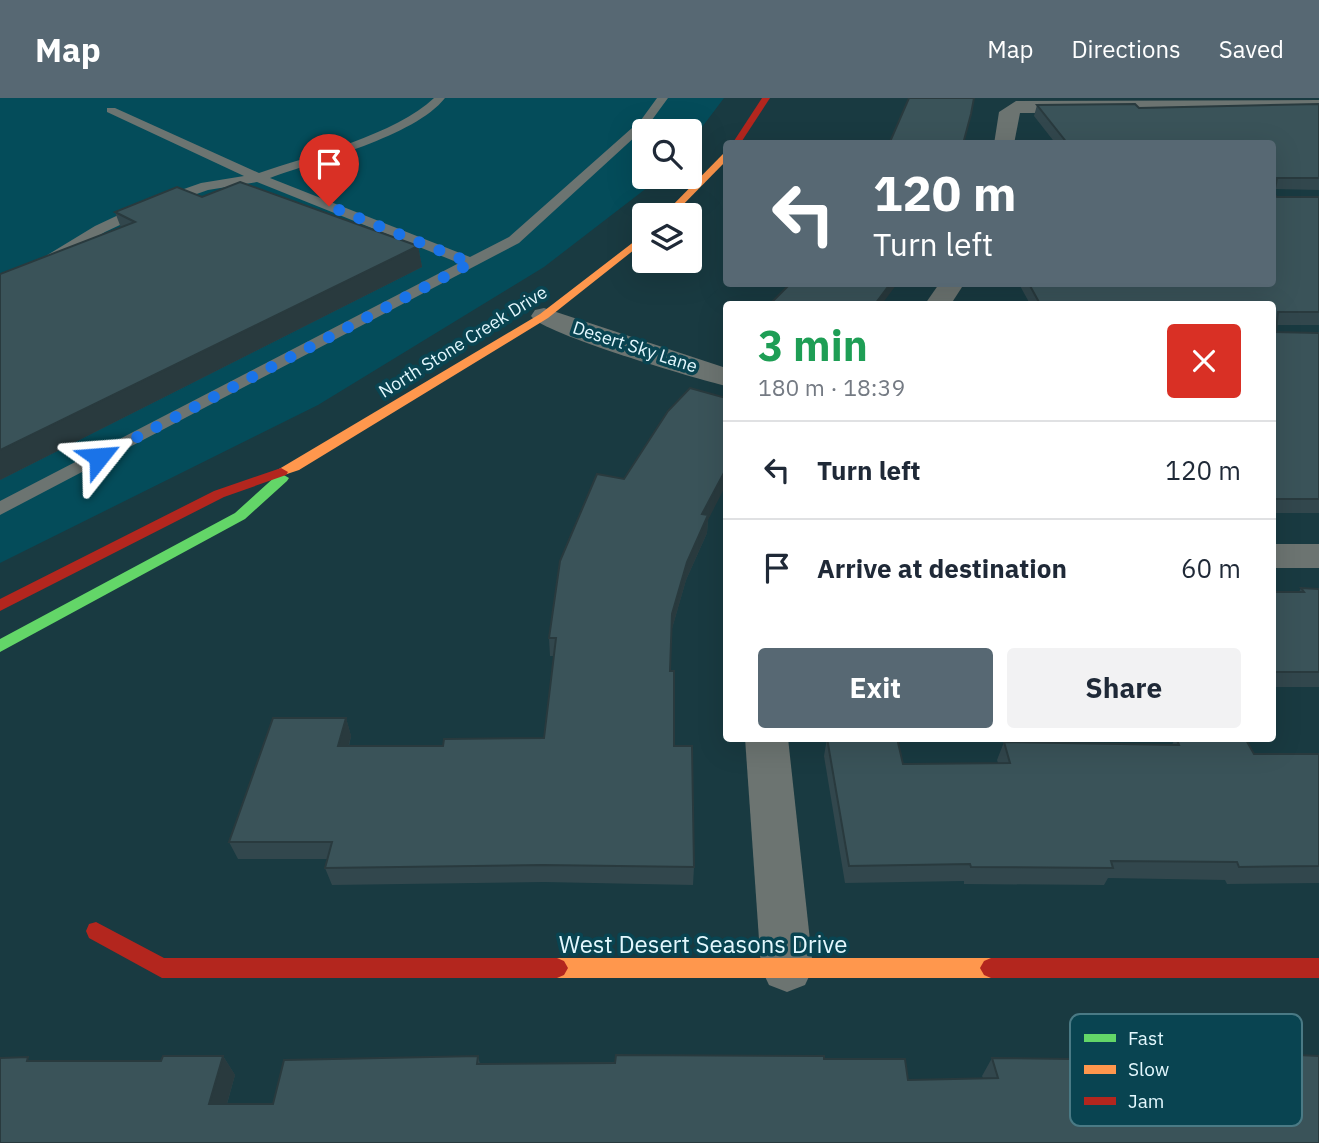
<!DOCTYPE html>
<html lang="en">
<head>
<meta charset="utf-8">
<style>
  body { margin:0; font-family:"IBM Plex Sans",sans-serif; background:#f2f2f3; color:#1f2937; height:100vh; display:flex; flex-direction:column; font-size:26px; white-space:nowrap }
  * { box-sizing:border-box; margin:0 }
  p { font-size:23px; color:#747a83 }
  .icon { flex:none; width:38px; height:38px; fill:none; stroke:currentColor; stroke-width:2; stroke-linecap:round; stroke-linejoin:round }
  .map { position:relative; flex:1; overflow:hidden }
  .drawer { position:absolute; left:723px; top:203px; width:553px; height:441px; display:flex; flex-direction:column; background:#fff; border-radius:7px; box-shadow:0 7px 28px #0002 }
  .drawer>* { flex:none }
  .hud { position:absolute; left:723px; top:42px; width:553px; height:147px; border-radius:7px; box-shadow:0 7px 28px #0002; background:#576873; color:#fff; overflow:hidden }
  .tools { position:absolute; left:632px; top:21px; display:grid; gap:14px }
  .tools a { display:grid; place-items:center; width:70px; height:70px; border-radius:7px; background:#fff; box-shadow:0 7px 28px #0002; font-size:35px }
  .pin { position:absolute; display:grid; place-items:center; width:60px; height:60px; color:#fff; margin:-72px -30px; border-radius:50% 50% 50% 0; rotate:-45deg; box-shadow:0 0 7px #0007 }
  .pin .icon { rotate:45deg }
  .me { position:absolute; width:77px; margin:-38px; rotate:62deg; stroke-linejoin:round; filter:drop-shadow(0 0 5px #0008) }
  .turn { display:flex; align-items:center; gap:24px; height:147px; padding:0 35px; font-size:32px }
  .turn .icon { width:91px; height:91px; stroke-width:2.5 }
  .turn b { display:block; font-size:49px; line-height:60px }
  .round { display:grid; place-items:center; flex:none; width:74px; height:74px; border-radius:7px; background:#f2f2f3 }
  .headline { display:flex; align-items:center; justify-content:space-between; height:119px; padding:0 35px }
  h1 { font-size:42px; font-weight:800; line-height:52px; color:#1e9e55 }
  .button { display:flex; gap:14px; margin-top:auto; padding:14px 35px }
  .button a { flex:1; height:80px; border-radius:7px; background:#576873; color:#fff; font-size:28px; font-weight:800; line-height:80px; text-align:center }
  .button a+a { background:#f2f2f3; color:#1f2937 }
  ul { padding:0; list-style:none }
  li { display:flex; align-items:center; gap:21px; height:98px; padding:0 35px; border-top:2px solid #e0e1e3 }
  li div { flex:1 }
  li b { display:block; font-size:26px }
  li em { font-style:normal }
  header { display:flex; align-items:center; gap:42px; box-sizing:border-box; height:98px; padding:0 35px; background:#576873; color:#fff }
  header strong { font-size:33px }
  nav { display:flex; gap:38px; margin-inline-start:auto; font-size:24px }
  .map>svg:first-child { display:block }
  .built { fill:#044c5a }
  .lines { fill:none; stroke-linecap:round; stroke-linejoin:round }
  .lane { fill:#6c7471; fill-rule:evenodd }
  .street { fill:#6c7471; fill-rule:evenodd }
  .fast { fill:#63d668; fill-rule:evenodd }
  .slow { fill:#ff974d; fill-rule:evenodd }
  .jam { fill:#b3261e; fill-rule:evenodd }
  .wall { fill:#32474d }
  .shaded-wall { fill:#293a3e }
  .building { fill:#3a5359; stroke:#293a3e; stroke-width:2 }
  .route { stroke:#1a73e8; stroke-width:12; stroke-dasharray:0 21.6 }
  .labels { text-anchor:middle; stroke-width:7; stroke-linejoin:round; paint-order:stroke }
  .far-street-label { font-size:18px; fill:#e3f8fe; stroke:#094451 }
  .near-street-label { font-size:24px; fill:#e3f8fe; stroke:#094451 }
  .key { fill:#094451; stroke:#4a7a85; stroke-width:2 }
  .key-label { font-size:19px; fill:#e3f8fe }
</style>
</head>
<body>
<header>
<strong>Map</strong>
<nav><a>Map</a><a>Directions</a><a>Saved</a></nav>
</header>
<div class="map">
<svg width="1319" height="1045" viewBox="0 0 1319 1045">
  <rect width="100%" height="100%" fill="#193a41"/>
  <path class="built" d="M0,0h724l-34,45v-12h-46v46h17l-117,90 -226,138 -318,158z"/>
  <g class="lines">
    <path class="lane" d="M434,0h11c-31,39 -127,62 -175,80l200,79 39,-20 132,-117 16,-22h11l-19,26 -130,119 -519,272v-14l459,-238 -202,-81 -49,8 -54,19 -49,23 -51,31 -54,22v-10l44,-18 51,-31 49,-23 57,-20 43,-7 -137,-64v-4h8l144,65c50,-17 138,-39 175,-75z"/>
    <g class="street">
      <path d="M1319,2v12l-299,1 -6,31h-20l5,-32 17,-11z"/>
      <path d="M939,186h25l-13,20h-26z"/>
      <path d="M544,210l182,60v18c-29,-7 -183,-52 -195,-70l4,-6z"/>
      <rect x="1272" y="446" width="47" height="24"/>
      <path d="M745,640h43l25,230 -8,17 -18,7 -18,-7 -8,-17z"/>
    </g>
    <path class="fast" d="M282,376l7,4 -2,3 -42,38 -245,133v-13l235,-126 42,-38z"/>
    <g class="slow">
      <path d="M723,56h3v7l-53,54h-10z"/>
      <path d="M644,136v8l-96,76 -249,152 -18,6 -7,-4 266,-158z"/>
      <path d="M557,860h434l7,3 4,7 -4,7 -7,3h-434l-7,-3 -4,-7 4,-7z"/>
    </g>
    <g class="jam">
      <path d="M762,0h8l-30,46h-8z"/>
      <path d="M281,370l7,4 -2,3 -62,22 -224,114v-12l214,-108z"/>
      <path d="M96,824l68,36h393l7,3 4,7 -4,7 -7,3h-395l-73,-40 -3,-7 3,-7z"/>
      <path d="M991,860h328v20h-328l-7,-3 -4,-7 4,-7z"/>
    </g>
  </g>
  <g class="wall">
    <path d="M1319,6v86l-44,-1 -1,5 3,3h42v128h-42l-1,7 43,1v180h-47v-209h-242l-11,-20h253v-140h-216l-22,-28 3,-11 102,3z"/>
    <path d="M202,99l216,49 4,21 -422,213v-206l121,-46 -6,-16z"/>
    <path d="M708,422l-1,13 -21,47 -15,52 -1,39 4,75 20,121 -1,18 -149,-3 -212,3 -7,-17 3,-9h-90l-9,-17 117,-124 5,18 -2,10h94l101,-8 10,-82h-4l-1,-18z"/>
    <path d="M1301,490l18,1v98h-47v-95h27z"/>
    <path d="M827,640l76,26 95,-1 -1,-3 7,-18 168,3 3,-7h70l9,16h65v129l-92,1 -2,-4 -117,-2 -4,7 -140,-1v-3l-119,2 -21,-127z"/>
    <path d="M1298,957l21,1v87h-1319l32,-82h129l62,-5 12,19 -8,29h46l205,-48 2,8 344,-5 84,21 75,-2 -1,-2 10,-18 76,1 2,-3 63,5 156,3z"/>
  </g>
  <g class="shaded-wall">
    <path d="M418,148l4,21 -422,213v-30z"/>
    <path d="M890,186h7l-15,20h-7z"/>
    <path d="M726,371v16l-18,35 -1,13 -21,47 -15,52 1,-18 30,-100z"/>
    <path d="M346,620l5,18 -7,27 -6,-17z"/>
    <path d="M223,958l12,19 -13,46 -13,-17z"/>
  </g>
  <g class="building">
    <path d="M909,0h65l-3,16 -8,30h-74z"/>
    <path d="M1135,6l4,4 180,-4v74h-42l-3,16 3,3h42v115h-41l-2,20 43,1v166h-47v-195h-232l-11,-20h243v-140h-204l-31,-39z"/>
    <path d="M240,84l178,64 -418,204v-176l135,-52 -20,-10 62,-25 25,10z"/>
    <path d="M790,186h100l-15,20h-105z"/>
    <path d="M690,290l36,10v71l-24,45 6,1 -21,47 -15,52 -2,57h4v75h18l2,121 -152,-2 -217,3 7,-26h-103l44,-124h73l-8,28h105l1,-7 100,-1 12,-100h-7l11,-77 37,-87 27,5 44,-68z"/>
    <path d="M1301,490l18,1v83h-47v-80h32z"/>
    <path d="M827,640h70l6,26 107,-1 -6,-21 175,3 -3,-7h69l9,16h65v112l-80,1 -2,-5 -126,-1 2,7 -142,-1 -1,-3 -121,2z"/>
    <path d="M616,957l208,1v3h81l3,21 90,-2 -6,-20 79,1 -1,-3 61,-1 2,6 168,3 -3,-9 21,1v87h-1319v-85l28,-1 -1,4h134l2,-5h60l-14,48h64l11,-44 194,-4 -1,8 138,-1z"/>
  </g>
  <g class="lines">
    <path class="route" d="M99,359l372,-194 -142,-57"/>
  </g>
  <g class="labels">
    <g class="far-street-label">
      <text transform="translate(463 244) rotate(-32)" y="6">North Stone Creek Drive</text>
      <text transform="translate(635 249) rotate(18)" y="6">Desert Sky Lane</text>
    </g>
    <g class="near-street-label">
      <text x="703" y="855">West Desert Seasons Drive</text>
    </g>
  </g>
  <rect x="1070" y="916" width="232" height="112" rx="10" class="key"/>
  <rect x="1084" y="936" width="32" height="8" fill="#63d668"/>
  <rect x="1084" y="967" width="32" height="9" fill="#ff974d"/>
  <rect x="1084" y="999" width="32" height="8" fill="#b3261e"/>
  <g class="key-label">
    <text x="1128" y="947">Fast</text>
    <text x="1128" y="978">Slow</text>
    <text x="1128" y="1010">Jam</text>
  </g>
</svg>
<div class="tools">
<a><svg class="icon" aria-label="search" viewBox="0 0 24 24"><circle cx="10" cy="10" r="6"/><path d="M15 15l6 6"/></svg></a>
<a><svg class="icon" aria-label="layers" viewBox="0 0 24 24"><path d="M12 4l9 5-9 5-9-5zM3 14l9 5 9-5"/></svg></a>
</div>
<div class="pin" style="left:329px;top:108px;background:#d93025"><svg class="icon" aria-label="arrive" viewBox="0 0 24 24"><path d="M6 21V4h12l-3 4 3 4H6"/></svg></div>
<svg class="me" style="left:99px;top:359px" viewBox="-20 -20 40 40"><path d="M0-17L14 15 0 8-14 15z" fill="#1a73e8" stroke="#fff" stroke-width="4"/></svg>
<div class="hud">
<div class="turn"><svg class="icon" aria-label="left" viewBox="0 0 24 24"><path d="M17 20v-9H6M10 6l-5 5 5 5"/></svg><div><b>120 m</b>Turn left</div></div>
</div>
<section class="drawer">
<div class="headline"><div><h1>3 min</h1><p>180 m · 18:39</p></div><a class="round" style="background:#d93025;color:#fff"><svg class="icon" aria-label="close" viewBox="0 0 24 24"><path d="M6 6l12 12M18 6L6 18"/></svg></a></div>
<ul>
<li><svg class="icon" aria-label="left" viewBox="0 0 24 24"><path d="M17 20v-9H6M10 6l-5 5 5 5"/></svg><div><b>Turn left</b></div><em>120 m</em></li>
<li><svg class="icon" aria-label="arrive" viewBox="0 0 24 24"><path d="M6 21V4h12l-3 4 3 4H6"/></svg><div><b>Arrive at destination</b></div><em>60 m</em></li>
</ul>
<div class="button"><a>Exit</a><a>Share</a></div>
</section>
</div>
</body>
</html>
